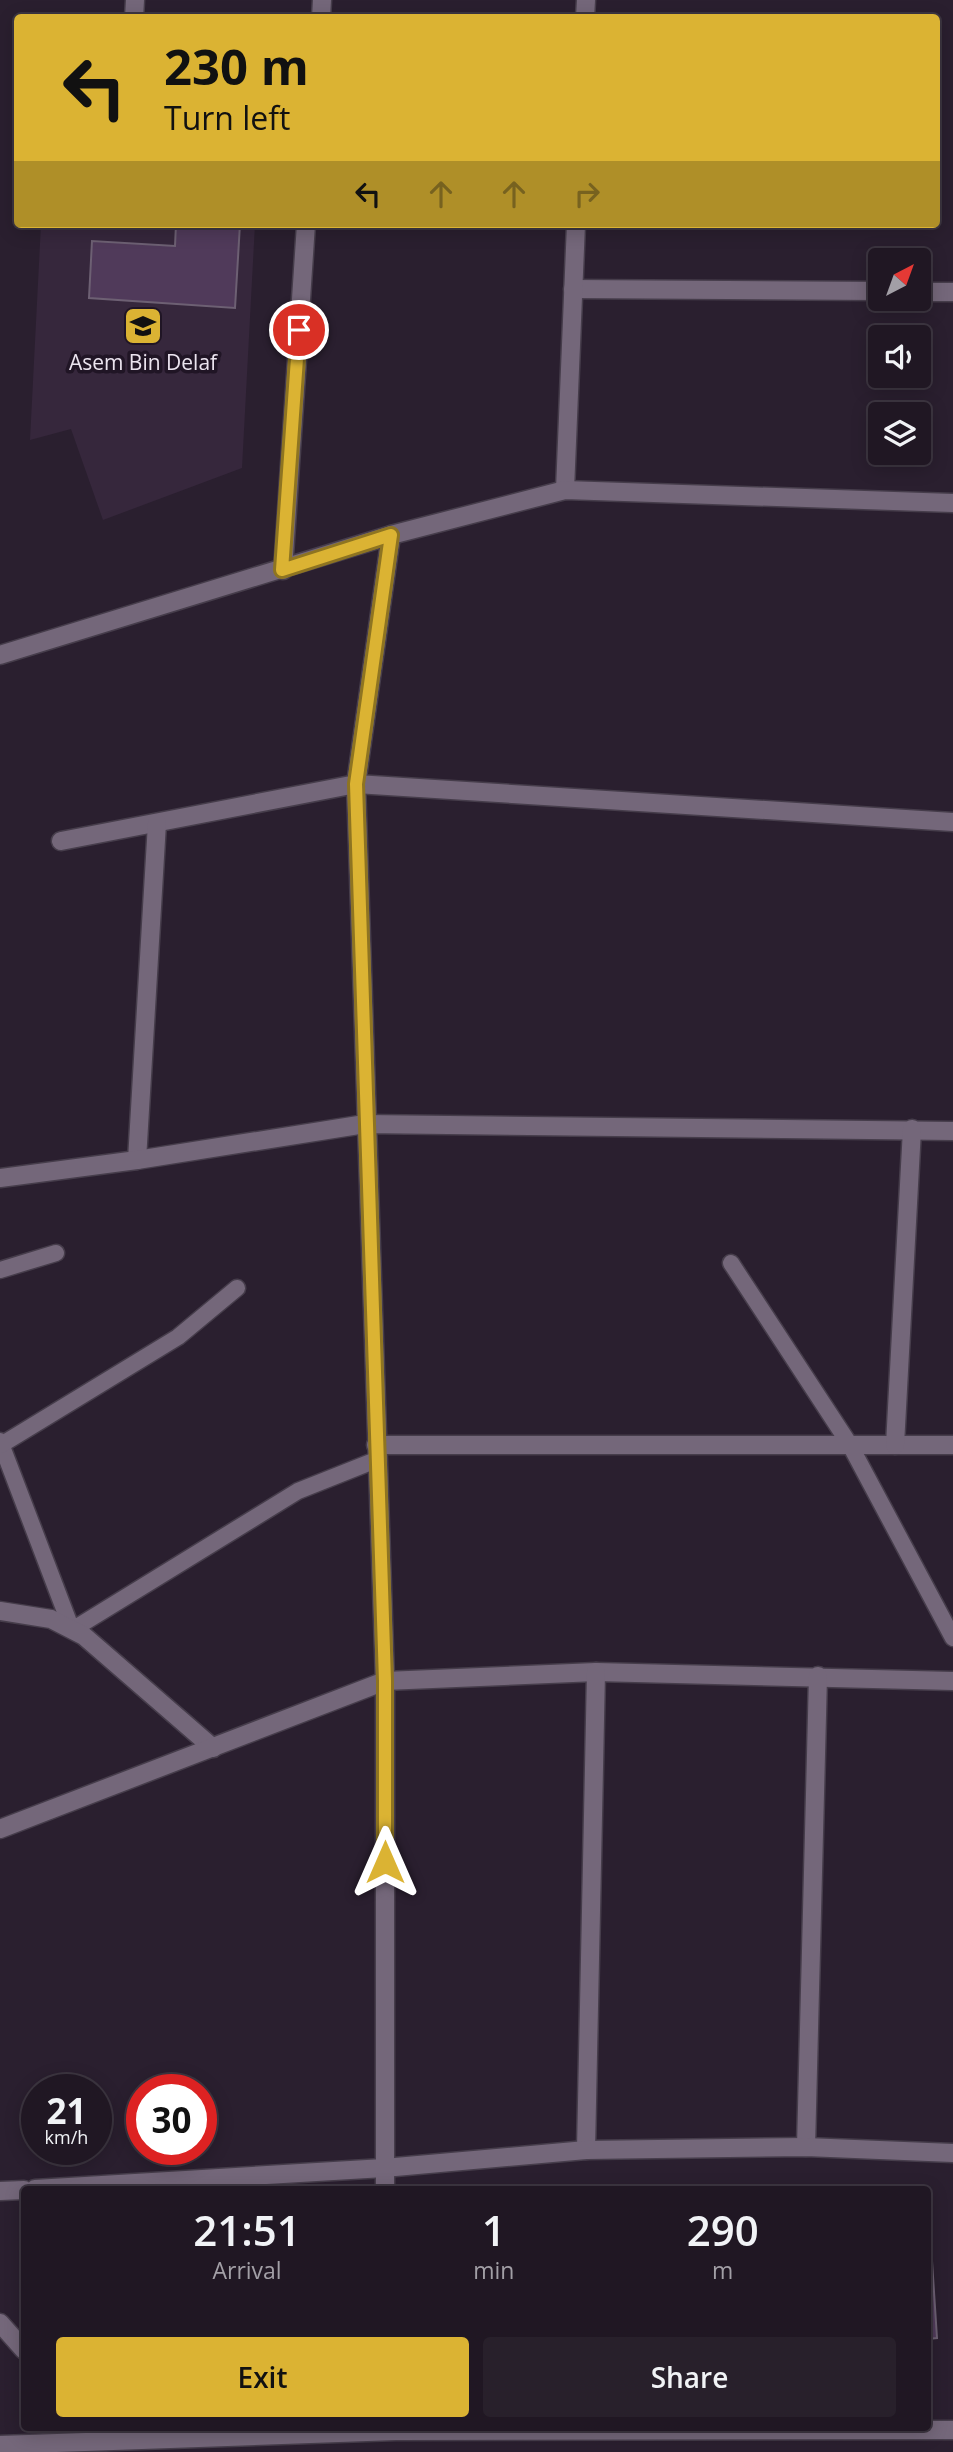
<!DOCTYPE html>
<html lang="en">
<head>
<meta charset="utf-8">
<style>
  body { margin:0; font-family:"Open Sans",sans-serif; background:#28202b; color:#f1f3f6; height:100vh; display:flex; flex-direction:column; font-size:26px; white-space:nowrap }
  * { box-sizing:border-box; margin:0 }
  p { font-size:23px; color:#a29fa6 }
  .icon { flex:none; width:38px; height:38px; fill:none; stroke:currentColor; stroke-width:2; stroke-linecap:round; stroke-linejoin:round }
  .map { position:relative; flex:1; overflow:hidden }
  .panel { position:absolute; left:21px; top:2186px; width:910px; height:245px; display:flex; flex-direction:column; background:#201723; border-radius:7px; box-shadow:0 4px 18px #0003,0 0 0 2px #3d3641 }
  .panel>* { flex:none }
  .hud { position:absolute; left:14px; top:14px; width:926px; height:214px; border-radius:7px; box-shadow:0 4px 18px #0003,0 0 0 2px #3d3641; background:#dbb333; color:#111; overflow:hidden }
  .needle { width:46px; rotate:41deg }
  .controls { position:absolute; left:868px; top:248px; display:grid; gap:14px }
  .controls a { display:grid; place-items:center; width:63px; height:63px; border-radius:7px; background:#201723; box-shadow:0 4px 18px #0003,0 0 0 2px #3d3641; font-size:35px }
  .speed { position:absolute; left:21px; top:2074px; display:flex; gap:14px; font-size:35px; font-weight:700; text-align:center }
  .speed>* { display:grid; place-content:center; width:91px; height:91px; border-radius:50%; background:#201723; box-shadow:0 4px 18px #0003,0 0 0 2px #3d3641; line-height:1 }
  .speed small { font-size:18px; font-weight:400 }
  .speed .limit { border:10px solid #d22; background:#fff; color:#111 }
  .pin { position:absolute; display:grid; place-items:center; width:60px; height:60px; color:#fff; margin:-30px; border:4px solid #fff; border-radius:50%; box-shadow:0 2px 7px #0007 }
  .me { position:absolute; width:77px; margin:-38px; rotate:0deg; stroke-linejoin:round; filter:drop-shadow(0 0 5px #0008) }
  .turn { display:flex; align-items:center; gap:24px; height:147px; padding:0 35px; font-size:32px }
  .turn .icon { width:91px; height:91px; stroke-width:2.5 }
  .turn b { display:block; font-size:49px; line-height:60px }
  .lanes { display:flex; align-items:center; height:66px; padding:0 35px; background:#0003; justify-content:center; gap:35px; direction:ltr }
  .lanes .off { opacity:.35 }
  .eta { display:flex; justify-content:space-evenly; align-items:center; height:119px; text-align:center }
  .eta b { font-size:42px; font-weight:600; line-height:49px }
  .button { display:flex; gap:14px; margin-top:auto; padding:14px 35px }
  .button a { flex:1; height:80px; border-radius:7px; background:#dbb333; color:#111; font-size:28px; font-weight:600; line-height:80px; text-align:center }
  .button a+a { background:#28202b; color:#f1f3f6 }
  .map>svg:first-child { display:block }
  .built { fill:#36273c }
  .building { fill:#503a5a; stroke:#6d6073; stroke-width:2 }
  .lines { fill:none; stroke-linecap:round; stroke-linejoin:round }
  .lane-casing { stroke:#463d4b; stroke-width:19 }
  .street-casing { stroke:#463d4b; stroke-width:21 }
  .secondary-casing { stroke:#463d4b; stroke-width:21 }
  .lane { stroke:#74677a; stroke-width:16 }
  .street { stroke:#74677a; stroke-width:18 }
  .secondary { stroke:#74677a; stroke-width:18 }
  .route-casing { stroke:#8e7421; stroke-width:18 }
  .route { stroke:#dbb333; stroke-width:12 }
  .labels { text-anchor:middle; stroke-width:7; stroke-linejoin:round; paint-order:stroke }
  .poi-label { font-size:21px; fill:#ebe4ef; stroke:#201525 }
</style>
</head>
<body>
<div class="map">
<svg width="953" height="2452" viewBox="0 0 953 2452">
  <rect width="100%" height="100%" fill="#2a1f2f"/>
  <path class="built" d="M41,224h214l-13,244 -139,52 -32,-91 -41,11z"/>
  <g class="building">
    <path d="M176,224h64l-5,84 -146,-10 3,-57 83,5z"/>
    <path d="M928,2261h4l5,77 -9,1z"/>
  </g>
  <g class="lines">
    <defs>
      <g id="lane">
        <path d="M731,1263l119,182 103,193"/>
        <path d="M0,1270l56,-17"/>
        <path d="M0,1441l72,189 226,-139 78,-31"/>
        <path d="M1,1445l177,-108 59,-49"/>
      </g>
      <g id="street">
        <path d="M134,18l1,-18"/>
        <path d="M321,18l1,-18"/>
        <path d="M585,18l1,-18"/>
        <path d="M573,289l307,2"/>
        <path d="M919,292h34"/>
        <path d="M565,490l11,-266"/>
        <path d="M283,570l23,-346"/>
        <path d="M0,655l391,-120 174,-45 388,13"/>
        <path d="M61,841l295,-57"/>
        <path d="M137,1160l20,-337"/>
        <path d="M0,1178l137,-18 228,-36 588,7"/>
        <path d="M376,1445h577"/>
        <path d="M895,1445l17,-316"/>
        <path d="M0,1611l51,8 33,17 129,112"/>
        <path d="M0,1829l385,-148 211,-9 357,9"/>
        <path d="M806,2147l12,-471"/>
        <path d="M586,2150l10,-478"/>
        <path d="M35,2189l349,-21 202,-18 220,-3 147,6"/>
        <path d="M385,2189v-508l-29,-897 35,-249"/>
        <path d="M0,2191l24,-1"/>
        <path d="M0,2323l24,27"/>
        <path d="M93,2427l13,14"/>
      </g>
      <g id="secondary">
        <path d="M356,784l597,38"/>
        <path d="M0,2445l396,-14 557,-1"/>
      </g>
    </defs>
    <use href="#lane" class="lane-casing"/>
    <use href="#street" class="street-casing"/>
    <use href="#secondary" class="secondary-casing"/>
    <use href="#lane" class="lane"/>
    <use href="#street" class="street"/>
    <use href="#secondary" class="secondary"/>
  </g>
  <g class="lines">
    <defs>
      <path id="route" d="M299,330l-17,240 109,-35 -35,249 29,897v181"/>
    </defs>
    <use href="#route" class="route-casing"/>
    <use href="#route" class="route"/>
  </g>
  <defs>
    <symbol id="school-square" viewBox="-11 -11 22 22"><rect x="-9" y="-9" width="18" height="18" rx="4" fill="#dbb333" stroke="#201525"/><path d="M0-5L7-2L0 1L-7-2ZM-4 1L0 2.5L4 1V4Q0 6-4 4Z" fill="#111"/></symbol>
  </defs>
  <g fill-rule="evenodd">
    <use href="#school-square" x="121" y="304" width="44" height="44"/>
  </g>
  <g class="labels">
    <g class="poi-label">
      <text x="143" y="370">Asem Bin Delaf</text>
    </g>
  </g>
</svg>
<div class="controls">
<a><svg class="needle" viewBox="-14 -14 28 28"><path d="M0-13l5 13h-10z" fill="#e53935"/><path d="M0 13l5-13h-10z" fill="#a29fa6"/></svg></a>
<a><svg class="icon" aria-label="sound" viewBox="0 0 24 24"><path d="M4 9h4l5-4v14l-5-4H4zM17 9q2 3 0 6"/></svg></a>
<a><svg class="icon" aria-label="layers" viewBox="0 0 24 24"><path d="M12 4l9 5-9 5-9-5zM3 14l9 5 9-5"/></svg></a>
</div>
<div class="speed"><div>21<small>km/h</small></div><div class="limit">30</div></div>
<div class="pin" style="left:299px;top:330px;background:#d93025"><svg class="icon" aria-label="arrive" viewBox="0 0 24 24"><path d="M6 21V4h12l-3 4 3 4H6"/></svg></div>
<svg class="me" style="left:385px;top:1862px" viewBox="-20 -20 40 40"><path d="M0-17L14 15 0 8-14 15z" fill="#dbb333" stroke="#fff" stroke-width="4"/></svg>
<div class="hud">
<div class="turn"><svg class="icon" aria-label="left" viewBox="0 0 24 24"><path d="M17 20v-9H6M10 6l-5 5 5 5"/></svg><div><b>230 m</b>Turn left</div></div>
<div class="lanes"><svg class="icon" aria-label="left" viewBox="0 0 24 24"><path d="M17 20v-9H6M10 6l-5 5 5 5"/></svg><svg class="icon off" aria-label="ahead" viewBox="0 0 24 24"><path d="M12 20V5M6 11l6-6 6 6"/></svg><svg class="icon off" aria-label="ahead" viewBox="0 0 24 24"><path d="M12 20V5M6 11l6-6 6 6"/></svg><svg class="icon off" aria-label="right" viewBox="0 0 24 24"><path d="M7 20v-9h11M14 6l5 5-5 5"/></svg></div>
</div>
<section class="panel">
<div class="eta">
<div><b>21:51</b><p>Arrival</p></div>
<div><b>1</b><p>min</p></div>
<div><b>290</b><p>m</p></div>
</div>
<div class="button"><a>Exit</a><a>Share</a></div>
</section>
</div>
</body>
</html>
